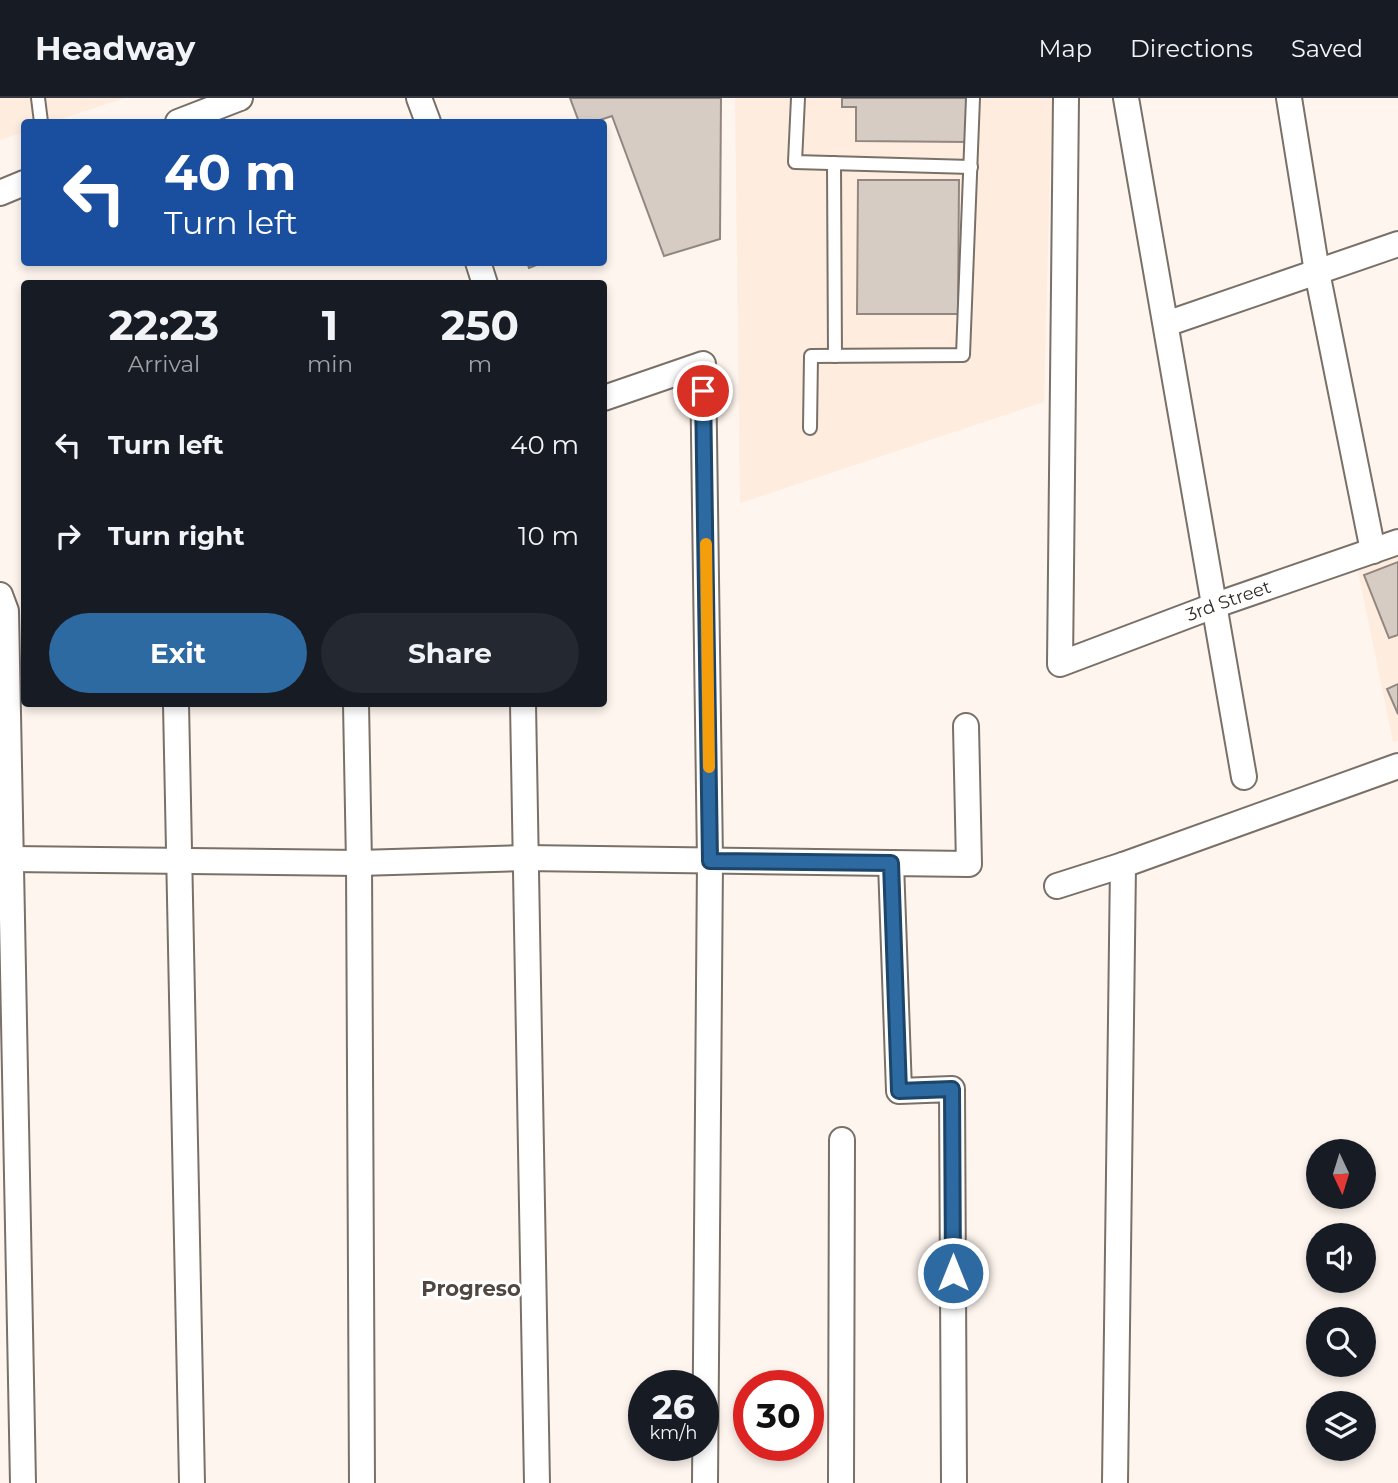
<!DOCTYPE html>
<html lang="en">
<head>
<meta charset="utf-8">
<style>
  body { margin:0; font-family:Montserrat,sans-serif; background:#242831; color:#f1f3f6; height:100vh; display:flex; flex-direction:column; font-size:26px; white-space:nowrap }
  * { box-sizing:border-box; margin:0 }
  p { font-size:23px; color:#9ea1a6 }
  .icon { flex:none; width:38px; height:38px; fill:none; stroke:currentColor; stroke-width:2; stroke-linecap:round; stroke-linejoin:round }
  .map { position:relative; flex:1; overflow:hidden }
  .details { position:absolute; left:21px; top:182px; width:586px; height:427px; display:flex; flex-direction:column; background:#171b24; border-radius:7px; box-shadow:0 4px 10px #0003 }
  .details>* { flex:none }
  .guide { position:absolute; left:21px; top:21px; width:586px; height:147px; border-radius:7px; box-shadow:0 4px 10px #0003; background:#1a4fa0; color:#fff; overflow:hidden }
  .needle { width:46px; rotate:176deg }
  .fabs { position:absolute; left:1306px; top:1041px; display:grid; gap:14px }
  .fabs a { display:grid; place-items:center; width:70px; height:70px; border-radius:50%; background:#171b24; box-shadow:0 4px 10px #0003; font-size:35px }
  .speed { position:absolute; left:628px; top:1272px; display:flex; gap:14px; font-size:35px; font-weight:700; text-align:center }
  .speed>* { display:grid; place-content:center; width:91px; height:91px; border-radius:50%; background:#171b24; box-shadow:0 4px 10px #0003; line-height:1 }
  .speed small { font-size:18px; font-weight:400 }
  .speed .limit { border:10px solid #d22; background:#fff; color:#111 }
  .pin { position:absolute; display:grid; place-items:center; width:60px; height:60px; color:#fff; margin:-30px; border:4px solid #fff; border-radius:50%; box-shadow:0 2px 7px #0007 }
  .me { position:absolute; width:77px; margin:-38px; rotate:0deg; stroke-linejoin:round; filter:drop-shadow(0 0 5px #0008) }
  .turn { display:flex; align-items:center; gap:24px; height:147px; padding:0 28px; font-size:32px }
  .turn .icon { width:91px; height:91px; stroke-width:2.5 }
  .turn b { display:block; font-size:49px; line-height:60px }
  .eta { display:flex; justify-content:space-evenly; align-items:center; height:119px; text-align:center }
  .eta b { font-size:42px; font-weight:700; line-height:49px }
  .primary-button { display:flex; gap:14px; margin-top:auto; padding:14px 28px }
  .primary-button a { flex:1; height:80px; border-radius:42px; background:#2d6aa1; color:#fff; font-size:28px; font-weight:700; line-height:80px; text-align:center }
  .primary-button a+a { background:#242831; color:#f1f3f6 }
  ul { padding:0; list-style:none }
  li { display:flex; align-items:center; gap:21px; height:91px; padding:0 28px }
  li div { flex:1 }
  li b { display:block; font-size:26px }
  li em { font-style:normal }
  header { display:flex; align-items:center; gap:42px; box-sizing:border-box; height:98px; padding:0 35px; background:#171b24; border-bottom:2px solid #363941 }
  header strong { font-size:33px }
  nav { display:flex; gap:38px; margin-inline-start:auto; font-size:24px }
  .map>svg:first-child { display:block }
  .built { fill:#feecdf }
  .building { fill:#d6ccc4; stroke:#918780; stroke-width:2 }
  .lines { fill:none; stroke-linecap:round; stroke-linejoin:round }
  .lane-casing { stroke:#797068; stroke-width:16 }
  .street-casing { stroke:#797068; stroke-width:28 }
  .lane { stroke:#fff; stroke-width:12 }
  .street { stroke:#fff; stroke-width:24 }
  .route-casing { stroke:#1d4569; stroke-width:18 }
  .route { stroke:#2d6aa1; stroke-width:12 }
  .slow { stroke:#f59e0b; stroke-width:12 }
  .labels { text-anchor:middle; stroke-width:6; stroke-linejoin:round; paint-order:stroke }
  .street-label { font-size:18px; fill:#302c29; stroke:#fff }
  .quarter-label { font-size:21px; font-weight:bold; fill:#4f4740; stroke:#fff }
</style>
</head>
<body>
<header>
<strong>Headway</strong>
<nav><a>Map</a><a>Directions</a><a>Saved</a></nav>
</header>
<div class="map">
<svg width="1398" height="1385" viewBox="0 0 1398 1385">
  <rect width="100%" height="100%" fill="#fef5ee"/>
  <g class="built">
    <path d="M0,0h125l-73,24h-28v10l-24,8z"/>
    <path d="M735,0h317l-8,304 -304,101z"/>
    <path d="M1398,459v184l-5,1 -35,-171z"/>
  </g>
  <g class="building">
    <path d="M570,0h151l-1,141 -56,17 -52,-140 -18,6h-15z"/>
    <path d="M842,0h125v44l-111,-1v-34h-14z"/>
    <path d="M858,82h101l-1,134h-101z"/>
    <path d="M527,164h17l-15,6z"/>
    <path d="M1398,464v73l-9,3 -25,-63z"/>
    <path d="M1398,586v30l-11,-25z"/>
  </g>
  <g class="lines">
    <defs>
      <g id="lane">
        <path d="M38,0l3,24"/>
        <path d="M798,0l-3,64 176,5"/>
        <path d="M834,65l1,193"/>
        <path d="M810,330l1,-72 152,-1 10,-257"/>
      </g>
      <g id="street">
        <path d="M419,0l9,24"/>
        <path id="s1" d="M1066,0l-6,566 156,-59 182,-63"/>
        <path d="M1126,0l118,679"/>
        <path d="M1289,0l28,174 56,279"/>
        <path d="M178,24l62,-24"/>
        <path d="M0,95l24,-10"/>
        <path d="M478,164l7,22"/>
        <path d="M1166,226l232,-80"/>
        <path d="M604,300l99,-34 7,497 -5,622"/>
        <path d="M0,497l6,16 17,872"/>
        <path d="M176,606l16,779"/>
        <path d="M356,606l3,159 3,620"/>
        <path d="M523,606l14,779"/>
        <path d="M11,761l348,4 166,-5 366,5"/>
        <path d="M1057,788l66,-21 275,-99"/>
        <path d="M841,1385l1,-343"/>
        <path d="M954,1385l-2,-394 -53,2 -8,-228 78,1 -3,-138"/>
        <path d="M1115,1385l8,-618"/>
      </g>
    </defs>
    <use href="#lane" class="lane-casing"/>
    <use href="#street" class="street-casing"/>
    <use href="#lane" class="lane"/>
    <use href="#street" class="street"/>
  </g>
  <g class="lines">
    <defs>
      <path id="route" d="M703,293l7,470 181,2 8,228 53,-2 1,184"/>
    </defs>
    <use href="#route" class="route-casing"/>
    <use href="#route" class="route"/>
    <path class="slow" d="M706,446l3,223"/>
  </g>
  <g class="labels">
    <g class="street-label">
      <text dy="6" stroke="none"><textPath href="#s1" startOffset="746">3rd Street</textPath></text>
    </g>
    <g class="quarter-label">
      <text x="471" y="1198">Progreso</text>
    </g>
  </g>
</svg>
<div class="fabs">
<a><svg class="needle" viewBox="-14 -14 28 28"><path d="M0-13l5 13h-10z" fill="#e53935"/><path d="M0 13l5-13h-10z" fill="#9ea1a6"/></svg></a>
<a><svg class="icon" aria-label="sound" viewBox="0 0 24 24"><path d="M4 9h4l5-4v14l-5-4H4zM17 9q2 3 0 6"/></svg></a>
<a><svg class="icon" aria-label="search" viewBox="0 0 24 24"><circle cx="10" cy="10" r="6"/><path d="M15 15l6 6"/></svg></a>
<a><svg class="icon" aria-label="layers" viewBox="0 0 24 24"><path d="M12 4l9 5-9 5-9-5zM3 14l9 5 9-5"/></svg></a>
</div>
<div class="speed"><div>26<small>km/h</small></div><div class="limit">30</div></div>
<div class="pin" style="left:703px;top:293px;background:#d93025"><svg class="icon" aria-label="arrive" viewBox="0 0 24 24"><path d="M6 21V4h12l-3 4 3 4H6"/></svg></div>
<svg class="me" style="left:953px;top:1175px" viewBox="-20 -20 40 40"><circle r="17" fill="#2d6aa1" stroke="#fff" stroke-width="3"/><path d="M0-11L8 9 0 5-8 9z" fill="#fff"/></svg>
<div class="guide">
<div class="turn"><svg class="icon" aria-label="left" viewBox="0 0 24 24"><path d="M17 20v-9H6M10 6l-5 5 5 5"/></svg><div><b>40 m</b>Turn left</div></div>
</div>
<section class="details">
<div class="eta">
<div><b>22:23</b><p>Arrival</p></div>
<div><b>1</b><p>min</p></div>
<div><b>250</b><p>m</p></div>
</div>
<ul>
<li><svg class="icon" aria-label="left" viewBox="0 0 24 24"><path d="M17 20v-9H6M10 6l-5 5 5 5"/></svg><div><b>Turn left</b></div><em>40 m</em></li>
<li><svg class="icon" aria-label="right" viewBox="0 0 24 24"><path d="M7 20v-9h11M14 6l5 5-5 5"/></svg><div><b>Turn right</b></div><em>10 m</em></li>
</ul>
<div class="primary-button"><a>Exit</a><a>Share</a></div>
</section>
</div>
</body>
</html>
